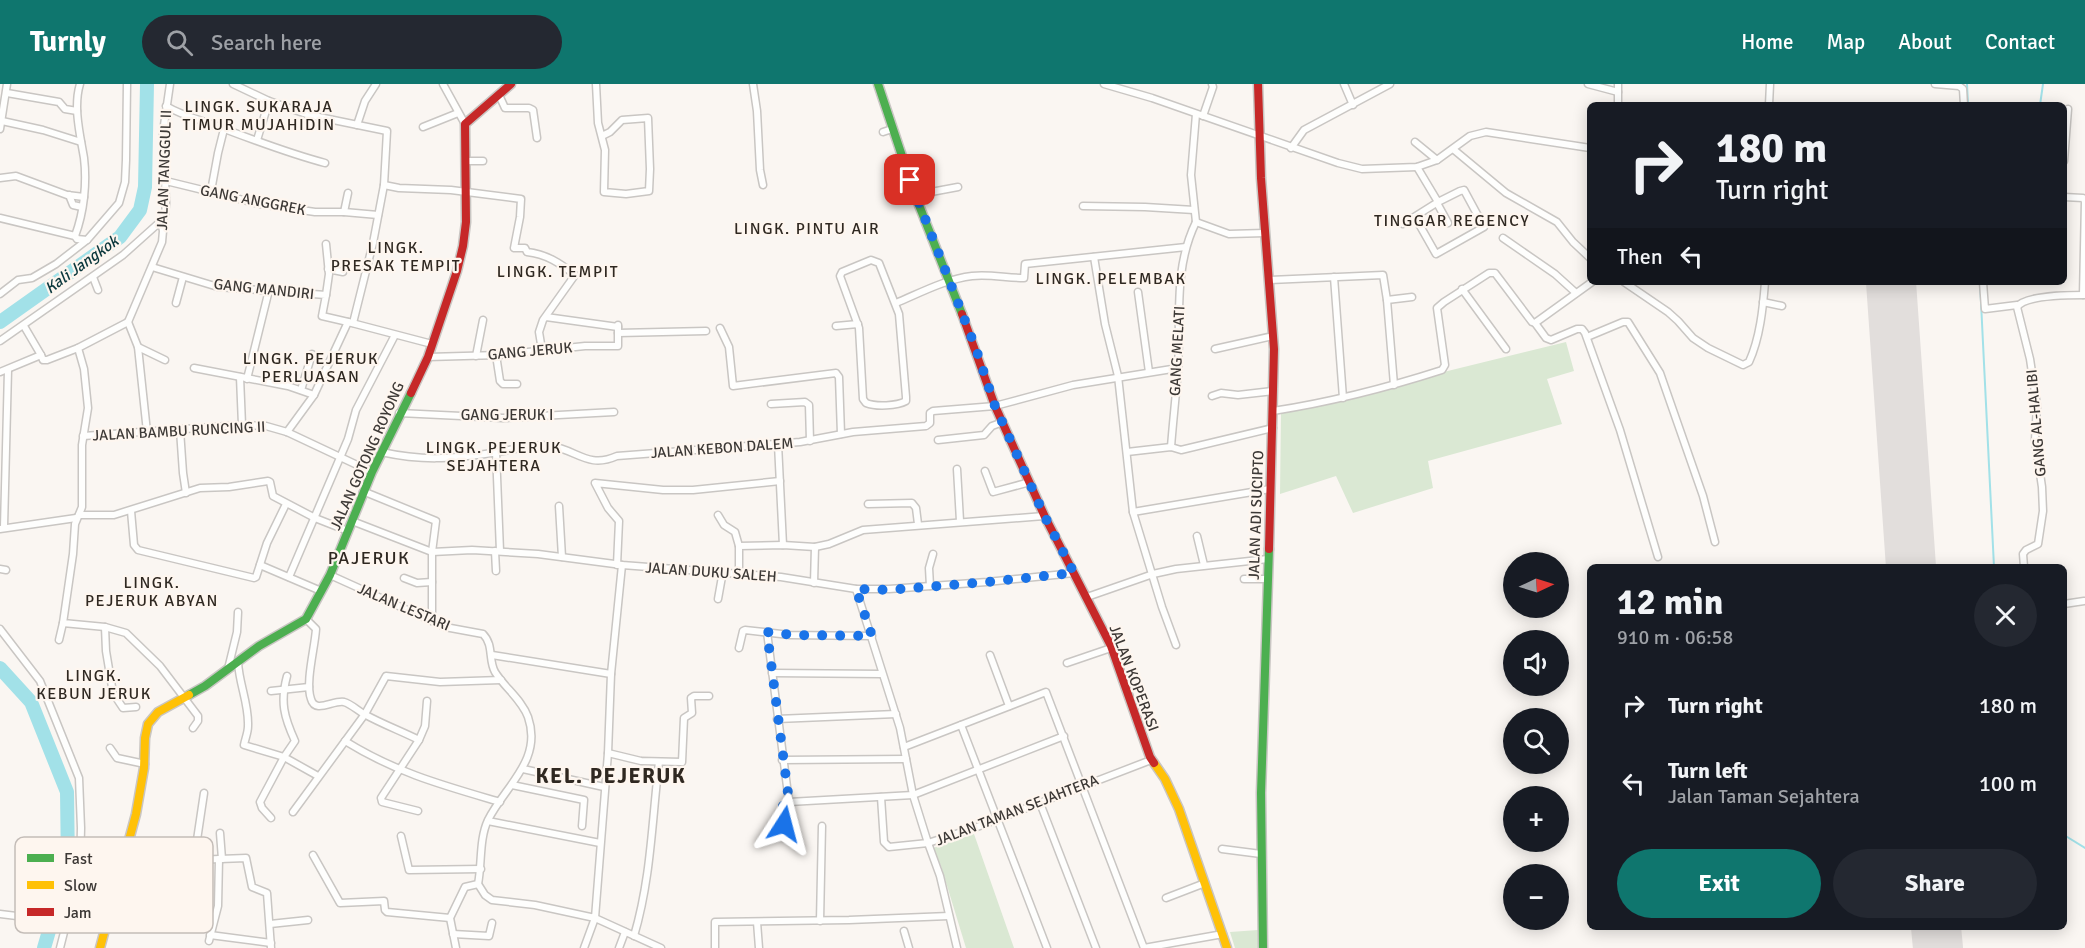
<!DOCTYPE html>
<html lang="en">
<head>
<meta charset="utf-8">
<style>
  body { margin:0; font-family:Signika,sans-serif; background:#242831; color:#f1f3f6; height:100vh; display:flex; flex-direction:column; font-size:22px; white-space:nowrap }
  * { box-sizing:border-box; margin:0 }
  p { font-size:20px; color:#9ea1a6 }
  .icon { flex:none; width:33px; height:33px; fill:none; stroke:currentColor; stroke-width:2; stroke-linecap:round; stroke-linejoin:round }
  .map { position:relative; flex:1; overflow:hidden }
  .details { position:absolute; left:1587px; top:480px; width:480px; height:366px; display:flex; flex-direction:column; background:#171b24; border-radius:9px; box-shadow:0 3px 15px #0003 }
  .details>* { flex:none }
  .banner { position:absolute; left:1587px; top:18px; width:480px; height:183px; border-radius:9px; box-shadow:0 3px 15px #0003; background:#171b24; color:#f1f3f6; overflow:hidden }
  .needle { width:39px; rotate:86deg }
  .tools { position:absolute; left:1503px; top:468px; display:grid; gap:12px }
  .tools a { display:grid; place-items:center; width:66px; height:66px; border-radius:50%; background:#171b24; box-shadow:0 3px 15px #0003; font-size:30px }
  .pin { position:absolute; display:grid; place-items:center; width:51px; height:51px; color:#fff; margin:-26px; border-radius:12px; box-shadow:0 3px 9px #0006 }
  .me { position:absolute; width:66px; margin:-33px; rotate:9deg; stroke-linejoin:round; filter:drop-shadow(0 0 4px #0008) }
  .turn { display:flex; align-items:center; gap:21px; height:126px; padding:0 30px; font-size:27px }
  .turn .icon { width:78px; height:78px; stroke-width:2.5 }
  .turn b { display:block; font-size:42px; line-height:51px }
  .then { display:flex; align-items:center; height:57px; padding:0 30px; background:#0003; gap:12px; font-size:22px }
  .round { display:grid; place-items:center; flex:none; width:63px; height:63px; border-radius:32px; background:#242831 }
  .overview { display:flex; align-items:center; justify-content:space-between; height:102px; padding:0 30px }
  h1 { font-size:36px; font-weight:700; line-height:45px }
  .primary-button { display:flex; gap:12px; margin-top:auto; padding:12px 30px }
  .primary-button a { flex:1; height:69px; border-radius:36px; background:#0f766e; color:#fff; font-size:24px; font-weight:700; line-height:69px; text-align:center }
  .primary-button a+a { background:#242831; color:#f1f3f6 }
  ul { padding:0; list-style:none }
  li { display:flex; align-items:center; gap:18px; height:78px; padding:0 30px }
  li div { flex:1 }
  li b { display:block; font-size:22px }
  li em { font-style:normal }
  header { display:flex; align-items:center; gap:36px; box-sizing:border-box; height:84px; padding:0 30px; background:#0f766e; color:#fff }
  header strong { font-size:28px }
  nav { display:flex; gap:33px; margin-inline-start:auto; font-size:21px }
  .search { width:420px; height:54px; background:#242831; display:flex; align-items:center; gap:15px; box-sizing:border-box; padding:0 21px; border-radius:33px; color:#9ea1a6; font-size:22px }
  .map>svg:first-child { display:block }
  .green { fill:#dae8d3 }
  .lines { fill:none; stroke-linecap:round; stroke-linejoin:round }
  .stream { stroke:#a2e1e8; stroke-width:2 }
  .river { stroke:#a2e1e8; stroke-width:14 }
  .runway { stroke:#e2dedc; stroke-width:50 }
  .street-casing { stroke:#c9c6c3; stroke-width:9 }
  .fast-casing { stroke:#c9c6c3; stroke-width:11 }
  .slow-casing { stroke:#c9c6c3; stroke-width:11 }
  .jam-casing { stroke:#c9c6c3; stroke-width:11 }
  .street { stroke:#fefefd; stroke-width:6 }
  .fast { stroke:#4caf50; stroke-width:8 }
  .slow { stroke:#ffc107; stroke-width:8 }
  .jam { stroke:#c62828; stroke-width:8 }
  .route { stroke:#1a73e8; stroke-width:10; stroke-dasharray:0 18 }
  .labels { text-anchor:middle; stroke-width:4.5; stroke-linejoin:round; paint-order:stroke }
  .street-label { font-size:15px; fill:#3d3936; stroke:#fef6ef }
  .neighbourhood-label { font-size:16px; letter-spacing:1.5px; fill:#2f2821; stroke:#fef6ef }
  .water-label { font-size:16px; font-style:italic; fill:#0a373c; stroke:#fef6ef }
  .quarter-label { font-size:18px; letter-spacing:1.5px; fill:#2f2821; stroke:#fef6ef }
  .district-label { font-size:21px; font-weight:bold; letter-spacing:1.5px; fill:#2f2821; stroke:#fef6ef }
  .key { fill:#fef6ef; stroke:#c4bdb8; stroke-width:1.5 }
  .key-label { font-size:16px; fill:#3d3936 }
</style>
</head>
<body>
<header>
<strong>Turnly</strong>
<div class="search"><svg class="icon" aria-label="search" viewBox="0 0 24 24"><circle cx="10" cy="10" r="6"/><path d="M15 15l6 6"/></svg>Search here</div>
<nav><a>Home</a><a>Map</a><a>About</a><a>Contact</a></nav>
</header>
<div class="map">
<svg width="2085" height="864" viewBox="0 0 2085 864">
  <rect width="100%" height="100%" fill="#faf6f2"/>
  <g class="green">
    <path d="M1566,258l8,29 -27,8 15,45 -134,37 5,27 -80,25 -17,-37 -56,18 1,-82z"/>
    <path d="M974,750l40,114h-48l-25,-82 -8,-18z"/>
    <path d="M1258,846l1,18h-24l-5,-16z"/>
  </g>
  <g class="lines">
    <g class="stream">
      <path d="M1967,0l1,21"/>
      <path d="M2040,21l3,-21"/>
      <path d="M1980,198l14,285"/>
      <path d="M2064,751l21,13"/>
    </g>
    <g class="river">
      <path d="M0,238l120,-85 20,-27 5,-23 2,-103"/>
      <path d="M0,584l31,34 36,90 1,74 -24,82"/>
    </g>
    <g class="runway">
      <path d="M1891,198l20,285"/>
      <path d="M1936,843l2,21"/>
    </g>
    <defs>
      <g id="street">
        <path d="M233,0l36,17 40,14 78,16 -3,54 -11,58 -20,80"/>
        <path d="M443,0l22,40"/>
        <path d="M596,0l2,39 7,27 -1,42 22,2 23,-3 1,-22 -2,-51 -26,2 -12,12 -8,4"/>
        <path d="M753,0l4,27 3,59 3,15"/>
        <path d="M1104,0l48,14 186,65 24,6 55,-2 20,-7 33,-24 16,-4 104,16"/>
        <path d="M1344,0l9,21"/>
        <path d="M1588,0l30,8"/>
        <path d="M1935,0l24,2 4,3 1,16"/>
        <path d="M7,9l52,9 6,7 12,2"/>
        <path d="M499,11l6,13h24l4,2 4,28"/>
        <path d="M1618,21v-21"/>
        <path d="M1769,21l1,-21"/>
        <path d="M166,22c15,9 31,13 48,19 37,14 73,28 111,38"/>
        <path d="M1203,32l10,-29 -1,-3"/>
        <path d="M2,37l41,9 38,12"/>
        <path d="M357,41l8,-24 11,-17"/>
        <path d="M423,43l35,-14"/>
        <path d="M0,45l7,-45"/>
        <path d="M883,48l9,-3"/>
        <path d="M257,56l12,-39"/>
        <path d="M1415,58l22,18"/>
        <path d="M1291,64l13,-18 86,-46"/>
        <path d="M1453,65l53,44 51,29 16,20 17,16"/>
        <path d="M466,77h17"/>
        <path d="M2064,77l4,-52"/>
        <path d="M0,94l16,-2 51,19 17,2"/>
        <path d="M166,97l94,23 55,8h29l34,3"/>
        <path d="M384,101l15,3 52,2 70,9 -1,18 -6,31h11l2,4c19,2 33,11 48,23l-32,45 -4,12 3,18"/>
        <path d="M211,107l7,-38 6,-24"/>
        <path d="M69,111l4,10 9,2"/>
        <path d="M915,111l43,-8"/>
        <path d="M2064,113l19,1 2,3 -2,94"/>
        <path d="M1437,119l11,20"/>
        <path d="M1083,122l62,1 49,3"/>
        <path d="M344,128l4,-19"/>
        <path d="M1415,133l21,37 48,-27 -20,-37 -4,1 -22,11"/>
        <path d="M0,134l75,18 2,3 10,1"/>
        <path d="M1196,138l-5,-47 5,-61"/>
        <path d="M1196,138l33,12 36,-1"/>
        <path d="M1403,140l35,-22 -21,-35"/>
        <path d="M75,152c9,-24 12,-53 9,-78 -4,-24 -11,-51 -4,-74"/>
        <path d="M1503,154l52,36 21,19"/>
        <path d="M1094,173l11,67 13,52 15,136 29,95 14,38"/>
        <path d="M871,176l8,3 20,51 7,83v4c-9,5 -30,6 -40,2l-3,-4 -4,-71 -19,-52 2,-4z"/>
        <path d="M152,183l66,20 108,8 -4,21 26,6"/>
        <path d="M328,185l15,3"/>
        <path d="M93,193l5,13"/>
        <path d="M1334,193l9,121"/>
        <path d="M1269,196l114,-5 4,25 7,85"/>
        <path d="M1624,198l44,30 10,9 15,17 15,10 35,17 6,-3c11,-24 14,-54 16,-80"/>
        <path d="M1983,198l2,27 32,-4"/>
        <path d="M1462,205l44,60"/>
        <path d="M1138,208l11,80"/>
        <path d="M0,210l18,-14 14,-2 24,-14 31,-24 32,-37 6,-21 1,-22 1,-76"/>
        <path d="M326,211l3,-21 -3,-30"/>
        <path d="M1387,216l25,-3"/>
        <path d="M1763,218l19,4"/>
        <path d="M176,219l7,-26"/>
        <path d="M896,219c24,-10 50,-24 76,-27 17,-2 35,2 52,2l1,-14 161,-17"/>
        <path d="M546,233l72,10"/>
        <path d="M128,238l-50,26 6,21 4,39 -6,37v62l-7,17 -2,30 -10,69 42,4 21,6 34,33 38,50v5l-5,7"/>
        <path d="M128,238l34,-80 1,-11 -2,-10 4,-6 1,-12 -3,-71 7,-48"/>
        <path d="M128,238l10,25 9,85"/>
        <path d="M1535,239l11,15 5,2 26,-11h5l3,4 35,97 38,127"/>
        <path d="M24,242l17,29"/>
        <path d="M836,242l22,-2"/>
        <path d="M720,244l9,19 4,39 103,-13 3,4 2,57"/>
        <path d="M618,249l88,-2"/>
        <path d="M1587,253l36,-15h5l32,51 43,123 12,46"/>
        <path d="M0,257l123,-86 38,-34"/>
        <path d="M138,263l27,13"/>
        <path d="M1215,265l58,-13"/>
        <path d="M496,271l4,26 3,3h14"/>
        <path d="M476,272l7,-36"/>
        <path d="M428,273l71,-2 86,-9h33v-21"/>
        <path d="M194,284l94,18 26,9"/>
        <path d="M0,288l41,-17 2,5h4l31,-12"/>
        <path d="M240,293l2,48"/>
        <path d="M247,295l22,-89"/>
        <path d="M301,306l11,-36"/>
        <path d="M1212,312l9,-3 17,2 35,-4"/>
        <path d="M771,320l34,-2 4,3 1,36"/>
        <path d="M1273,327c58,-9 113,-23 169,-41l3,-5 -8,-57 7,-6 45,-29h6l37,49 3,1 57,-41"/>
        <path d="M399,329l104,5 111,-6"/>
        <path d="M180,346l3,43 3,20"/>
        <path d="M287,348l27,-37 34,-73 84,22"/>
        <path d="M83,352l159,-11 24,1 21,6 85,40"/>
        <path d="M938,356l46,-5 8,-9 11,-4"/>
        <path d="M778,360l5,101"/>
        <path d="M1171,363c2,-26 5,-52 7,-79 3,-50 -5,-99 18,-146"/>
        <path d="M381,368c42,9 68,7 111,1 16,-2 43,-10 59,-7 26,4 37,23 66,10l183,-14 53,-10 73,-6 4,-3v-10l3,-2 62,-5 78,-21 105,-17"/>
        <path d="M496,368l4,99"/>
        <path d="M1127,368l44,-5 10,3 92,-22"/>
        <path d="M957,385l3,52"/>
        <path d="M985,387l8,21 37,-10"/>
        <path d="M365,408l71,29 -4,31v69"/>
        <path d="M868,420l44,-1 4,5 2,16"/>
        <path d="M559,422l3,51"/>
        <path d="M131,427l3,34 4,5 116,28 2,-1 11,-34 19,-39"/>
        <path d="M1133,428l137,-23"/>
        <path d="M79,431h35l86,-27 29,-1 39,-6 2,1 3,14 42,22 33,13"/>
        <path d="M718,431l6,10 11,7 4,14"/>
        <path d="M352,437l80,31 40,-2 66,4 84,11 159,12 75,12h33l98,-7 87,-9"/>
        <path d="M4,443l4,-157"/>
        <path d="M0,445l76,-11"/>
        <path d="M1197,452l7,29"/>
        <path d="M495,467l1,20"/>
        <path d="M260,481l61,26"/>
        <path d="M617,481l2,-44 -11,-13 -13,-25 68,7h30l87,-9"/>
        <path d="M2024,483l-1,-13 3,-4 12,-6 5,-33 -1,-24 -7,-47 2,-34 -7,-47 -13,-52c8,-12 53,-12 68,-12"/>
        <path d="M0,485l6,1"/>
        <path d="M739,488v-26l44,-1 32,2 14,-3 34,-14 181,-14"/>
        <path d="M330,491l115,52 38,7c11,11 5,26 12,38 10,16 27,28 33,45 15,43 -23,69 -40,103 -9,19 -6,44 -10,64l-13,3 -15,31 6,30"/>
        <path d="M289,493l59,-138 8,-29 39,-75"/>
        <path d="M404,494l13,5 15,-1"/>
        <path d="M1244,495h24"/>
        <path d="M814,499l1,-36"/>
        <path d="M930,502l-1,-18 4,-14"/>
        <path d="M856,505l44,139 13,67 15,48 49,-16 174,-67"/>
        <path d="M1087,513l66,-23 23,-5 92,-10"/>
        <path d="M718,515l5,-28"/>
        <path d="M2064,520l20,-3"/>
        <path d="M306,535l10,10c-1,18 -11,54 -5,70 4,15 22,1 33,3 7,2 13,8 20,12 18,10 37,17 55,26l6,-14 2,-25"/>
        <path d="M105,543l1,24 7,42 10,15 13,-1"/>
        <path d="M0,545l40,52 39,97 2,50 -1,41 -20,79"/>
        <path d="M767,548l22,170 -6,3 1,19"/>
        <path d="M59,556l4,-17"/>
        <path d="M739,564l4,-17 2,-1 45,5 82,1"/>
        <path d="M492,571l119,19"/>
        <path d="M990,571l19,51"/>
        <path d="M238,578c1,22 11,42 10,64 0,7 -3,13 -4,19l40,12 -24,45 2,6 9,10"/>
        <path d="M1067,579l44,-15"/>
        <path d="M228,585l9,-37 1,-20"/>
        <path d="M772,589l110,1"/>
        <path d="M287,592c-7,26 -3,41 8,65l-11,16 34,19"/>
        <path d="M271,607l38,-4"/>
        <path d="M777,635l119,-5"/>
        <path d="M961,641l86,223"/>
        <path d="M345,657c52,32 97,44 155,61"/>
        <path d="M904,663l142,-55 98,256"/>
        <path d="M110,664l7,10 28,6"/>
        <path d="M608,669l33,8 41,1 2,-44 8,-5 -1,-15 3,-2h15"/>
        <path d="M782,676l124,-1"/>
        <path d="M523,685l81,18"/>
        <path d="M512,701l72,15 -2,26"/>
        <path d="M881,713l3,45 5,5 39,-4 12,33 17,72"/>
        <path d="M789,718l124,-7 151,-59"/>
        <path d="M1040,719l56,145"/>
        <path d="M418,727l-36,-9 -1,-4 38,-58"/>
        <path d="M293,728l72,-98 21,-38 54,6 61,-2"/>
        <path d="M488,737l112,22"/>
        <path d="M220,749l2,26"/>
        <path d="M401,752l8,34 72,-1"/>
        <path d="M130,762l64,14 52,-2 6,29 15,6 4,55"/>
        <path d="M1222,765l39,5"/>
        <path d="M313,771l27,48 44,-2 1,9 2,2 63,6"/>
        <path d="M194,776l10,-67"/>
        <path d="M478,800l7,11 7,5 43,5 60,13 13,-165 3,-79 11,-109"/>
        <path d="M1166,814l39,-15"/>
        <path d="M0,830l33,4"/>
        <path d="M820,837l2,-95"/>
        <path d="M757,838l2,26"/>
        <path d="M270,840l38,-4"/>
        <path d="M904,847l5,17"/>
        <path d="M453,850l36,2 3,-13"/>
        <path d="M210,851l61,8"/>
        <path d="M634,852c17,-57 18,-116 25,-174"/>
        <path d="M209,857l9,-35 1,-47"/>
        <path d="M584,864l11,-30 66,30"/>
        <path d="M619,864l6,-16"/>
        <path d="M715,864v-26l134,-2 100,-4"/>
        <path d="M1144,864l79,-14"/>
      </g>
      <g id="fast">
        <path d="M878,0l37,111 47,119"/>
        <path d="M189,611l16,-9 54,-40 47,-27 24,-44 42,-103 39,-79"/>
        <path d="M1263,864l-2,-155 8,-244"/>
      </g>
      <g id="slow">
        <path d="M1154,679l11,16 14,30 48,139"/>
        <path d="M100,864l36,-134 8,-46 1,-30 3,-14 10,-12 31,-17"/>
      </g>
      <g id="jam">
        <path d="M1258,0l3,94 13,171 -5,200"/>
        <path d="M962,230l33,92 50,111 66,129 39,111 4,6"/>
        <path d="M411,309l17,-36 29,-86 6,-25 3,-24 -1,-98 46,-40"/>
      </g>
    </defs>
    <use href="#street" class="street-casing"/>
    <use href="#fast" class="fast-casing"/>
    <use href="#slow" class="slow-casing"/>
    <use href="#jam" class="jam-casing"/>
    <use href="#street" class="street"/>
    <use href="#fast" class="fast"/>
    <use href="#slow" class="slow"/>
    <use href="#jam" class="jam"/>
  </g>
  <g class="lines">
    <path class="route" d="M784,740l-1,-19 6,-4 -22,-169 27,3 78,1 -16,-47 33,1 98,-8 87,-9 -29,-56 -50,-111 -19,-57 -66,-169"/>
  </g>
  <g class="labels">
    <g class="street-label">
      <text transform="translate(164 86) rotate(-88)" y="5">JALAN TANGGUL II</text>
      <text transform="translate(253 116) rotate(11)" y="5">GANG ANGGREK</text>
      <text transform="translate(264 205) rotate(6)" y="5">GANG MANDIRI</text>
      <text transform="translate(530 267) rotate(-5)" y="5">GANG JERUK</text>
      <text transform="translate(1177 267) rotate(-87)" y="5">GANG MELATI</text>
      <text x="507" y="336">GANG JERUK I</text>
      <text transform="translate(2036 339) rotate(-95)" y="5">GANG AL-HALIBI</text>
      <text transform="translate(179 347) rotate(-3)" y="5">JALAN BAMBU RUNCING II</text>
      <text transform="translate(722 364) rotate(-4)" y="5">JALAN KEBON DALEM</text>
      <text transform="translate(367 372) rotate(-66)" y="5">JALAN GOTONG ROYONG</text>
      <text transform="translate(1256 431) rotate(-88)" y="5">JALAN ADI SUCIPTO</text>
      <text transform="translate(711 488) rotate(4)" y="5">JALAN DUKU SALEH</text>
      <text transform="translate(404 523) rotate(23)" y="5">JALAN LESTARI</text>
      <text transform="translate(1134 594) rotate(69)" y="5">JALAN KOPERASI</text>
      <text transform="translate(1017 726) rotate(-21)" y="5">JALAN TAMAN SEJAHTERA</text>
    </g>
    <g class="neighbourhood-label">
      <text x="259" y="28">LINGK. SUKARAJA<tspan x="259" dy="18">TIMUR MUJAHIDIN</tspan></text>
      <text x="1452" y="142">TINGGAR REGENCY</text>
      <text x="807" y="150">LINGK. PINTU AIR</text>
      <text x="396" y="169">LINGK.<tspan x="396" dy="18">PRESAK TEMPIT</tspan></text>
      <text x="558" y="193">LINGK. TEMPIT</text>
      <text x="1111" y="200">LINGK. PELEMBAK</text>
      <text x="311" y="280">LINGK. PEJERUK<tspan x="311" dy="18">PERLUASAN</tspan></text>
      <text x="494" y="369">LINGK. PEJERUK<tspan x="494" dy="18">SEJAHTERA</tspan></text>
      <text x="152" y="504">LINGK.<tspan x="152" dy="18">PEJERUK ABYAN</tspan></text>
      <text x="94" y="597">LINGK.<tspan x="94" dy="18">KEBUN JERUK</tspan></text>
    </g>
    <g class="water-label">
      <text transform="translate(81 180) rotate(-36)" y="6">Kali Jangkok</text>
    </g>
    <g class="quarter-label">
      <text x="369" y="480">PAJERUK</text>
    </g>
    <g class="district-label">
      <text x="611" y="699">KEL. PEJERUK</text>
    </g>
  </g>
  <rect x="15" y="753" width="198" height="96" rx="9" class="key"/>
  <rect x="27" y="770" width="27" height="8" fill="#4caf50"/>
  <rect x="27" y="797" width="27" height="8" fill="#ffc107"/>
  <rect x="27" y="824" width="27" height="8" fill="#c62828"/>
  <g class="key-label">
    <text x="64" y="780">Fast</text>
    <text x="64" y="807">Slow</text>
    <text x="64" y="834">Jam</text>
  </g>
</svg>
<div class="tools">
<a><svg class="needle" viewBox="-14 -14 28 28"><path d="M0-13l5 13h-10z" fill="#e53935"/><path d="M0 13l5-13h-10z" fill="#9ea1a6"/></svg></a>
<a><svg class="icon" aria-label="sound" viewBox="0 0 24 24"><path d="M4 9h4l5-4v14l-5-4H4zM17 9q2 3 0 6"/></svg></a>
<a><svg class="icon" aria-label="search" viewBox="0 0 24 24"><circle cx="10" cy="10" r="6"/><path d="M15 15l6 6"/></svg></a>
<a>+</a>
<a>−</a>
</div>
<div class="pin" style="left:910px;top:96px;background:#d93025"><svg class="icon" aria-label="arrive" viewBox="0 0 24 24"><path d="M6 21V4h12l-3 4 3 4H6"/></svg></div>
<svg class="me" style="left:784px;top:740px" viewBox="-20 -20 40 40"><path d="M0-17L14 15 0 8-14 15z" fill="#1a73e8" stroke="#fff" stroke-width="4"/></svg>
<div class="banner">
<div class="turn"><svg class="icon" aria-label="right" viewBox="0 0 24 24"><path d="M7 20v-9h11M14 6l5 5-5 5"/></svg><div><b>180 m</b>Turn right</div></div>
<div class="then">Then<svg class="icon" aria-label="left" viewBox="0 0 24 24"><path d="M17 20v-9H6M10 6l-5 5 5 5"/></svg></div>
</div>
<section class="details">
<div class="overview"><div><h1>12 min</h1><p>910 m · 06:58</p></div><a class="round"><svg class="icon" aria-label="close" viewBox="0 0 24 24"><path d="M6 6l12 12M18 6L6 18"/></svg></a></div>
<ul>
<li><svg class="icon" aria-label="right" viewBox="0 0 24 24"><path d="M7 20v-9h11M14 6l5 5-5 5"/></svg><div><b>Turn right</b></div><em>180 m</em></li>
<li><svg class="icon" aria-label="left" viewBox="0 0 24 24"><path d="M17 20v-9H6M10 6l-5 5 5 5"/></svg><div><b>Turn left</b><p>Jalan Taman Sejahtera</p></div><em>100 m</em></li>
</ul>
<div class="primary-button"><a>Exit</a><a>Share</a></div>
</section>
</div>
</body>
</html>
